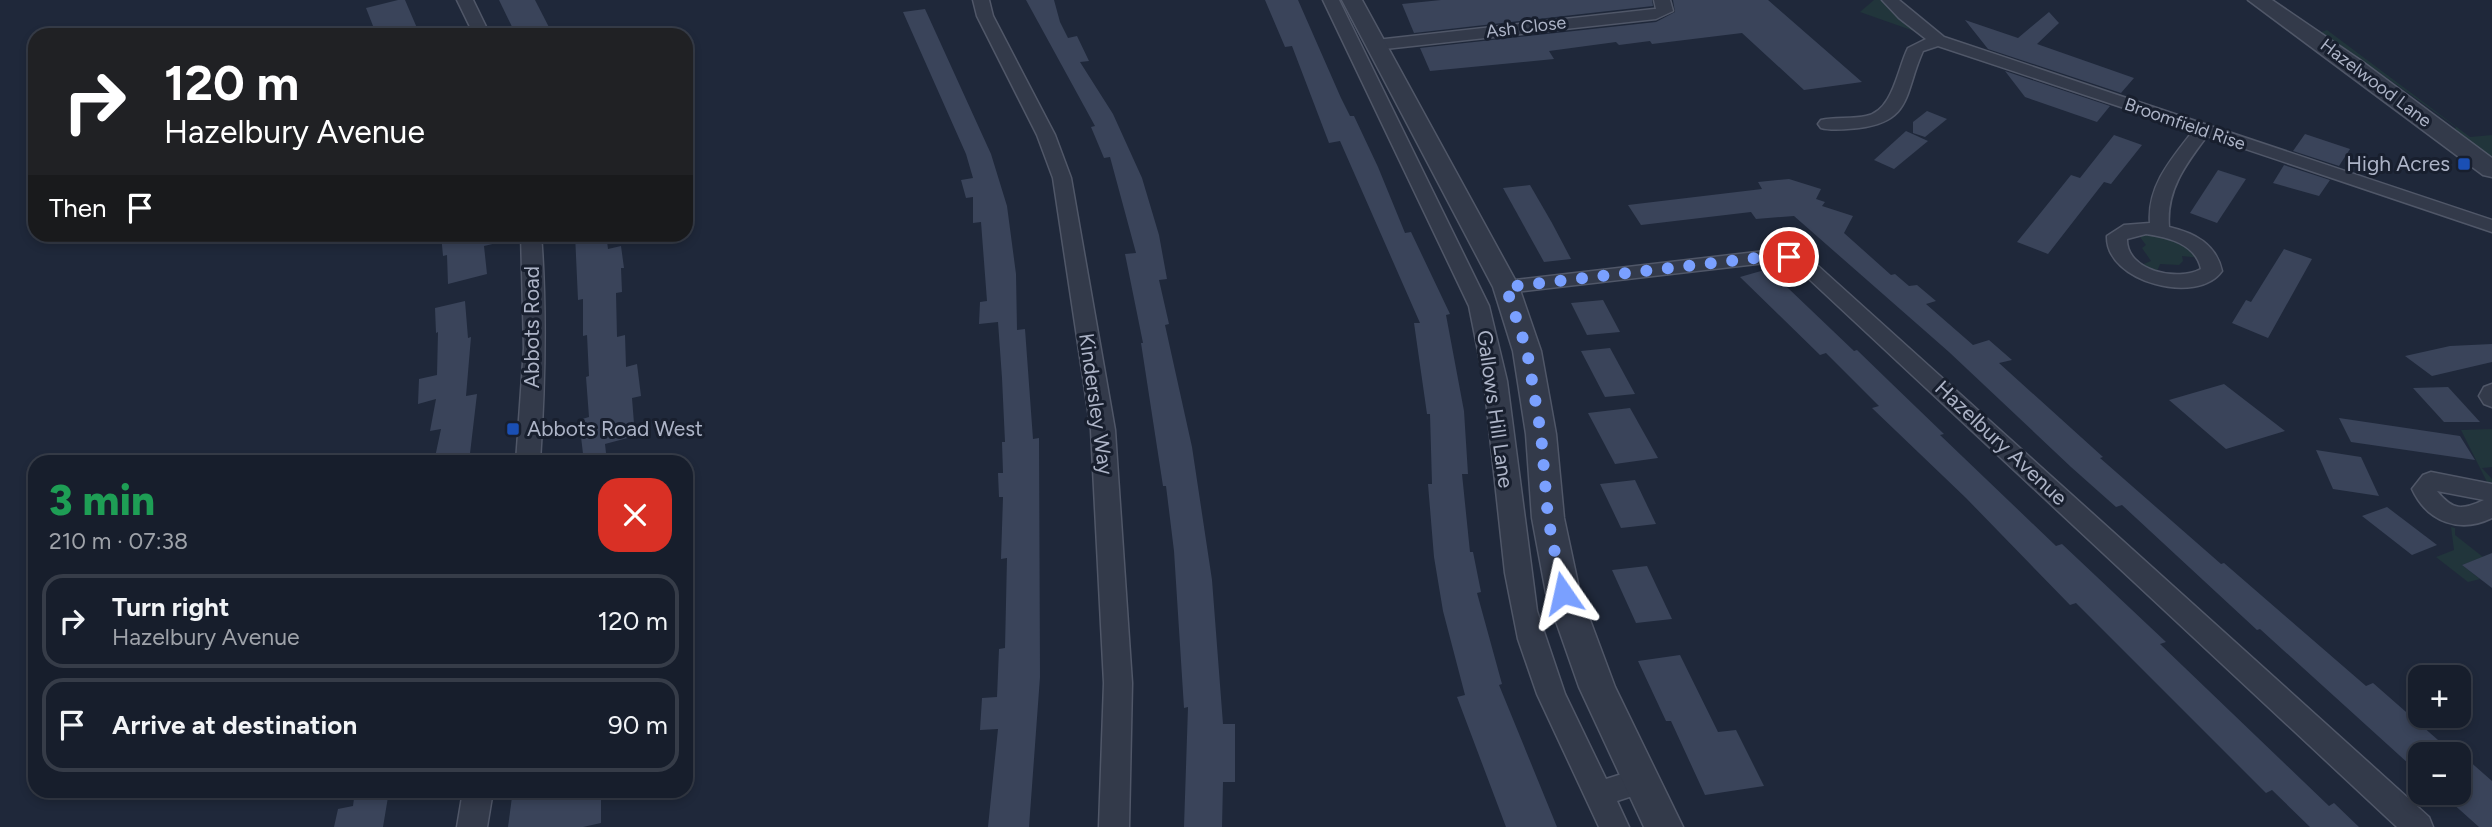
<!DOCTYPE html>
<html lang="en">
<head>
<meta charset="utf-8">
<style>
  body { margin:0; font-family:Figtree,sans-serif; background:#202734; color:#f1f3f6; height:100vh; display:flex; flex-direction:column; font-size:26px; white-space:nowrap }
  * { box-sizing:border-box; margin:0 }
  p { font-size:23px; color:#9ea2a9 }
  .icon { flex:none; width:38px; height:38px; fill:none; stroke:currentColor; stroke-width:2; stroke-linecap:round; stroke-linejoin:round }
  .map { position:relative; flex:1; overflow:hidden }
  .details { position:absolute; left:28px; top:455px; width:665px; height:343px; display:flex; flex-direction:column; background:#171e2c; border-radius:21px; box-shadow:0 4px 10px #0003,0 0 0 2px #363c48 }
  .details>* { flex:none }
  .banner { position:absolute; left:28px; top:28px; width:665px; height:214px; border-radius:21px; box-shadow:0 4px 10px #0003,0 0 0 2px #363c48; background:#202124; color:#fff; overflow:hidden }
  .buttons { position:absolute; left:2408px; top:665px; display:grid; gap:14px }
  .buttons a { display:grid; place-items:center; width:63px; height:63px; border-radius:14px; background:#171e2c; box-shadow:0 4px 10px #0003,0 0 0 2px #363c48; font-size:35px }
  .pin { position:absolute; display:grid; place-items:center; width:60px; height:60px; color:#fff; margin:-30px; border:4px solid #fff; border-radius:50%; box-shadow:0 2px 7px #0007 }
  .me { position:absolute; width:77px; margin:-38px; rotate:349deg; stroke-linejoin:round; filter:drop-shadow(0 0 5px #0008) }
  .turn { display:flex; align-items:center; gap:24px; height:147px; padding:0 21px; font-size:32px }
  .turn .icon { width:91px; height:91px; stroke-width:2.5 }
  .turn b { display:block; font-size:49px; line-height:60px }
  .then { display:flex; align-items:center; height:66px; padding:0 21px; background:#0003; gap:14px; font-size:26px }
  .round { display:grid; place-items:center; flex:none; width:74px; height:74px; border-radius:21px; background:#202734 }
  .summary { display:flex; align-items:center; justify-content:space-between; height:119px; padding:0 21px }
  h1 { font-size:42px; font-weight:800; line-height:52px; color:#1e9e55 }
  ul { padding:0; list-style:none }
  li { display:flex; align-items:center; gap:21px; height:94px; margin:0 14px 10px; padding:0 7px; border:4px solid #363c48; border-radius:21px }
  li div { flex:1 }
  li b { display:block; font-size:26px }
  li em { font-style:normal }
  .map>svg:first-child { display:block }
  .green { fill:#21353b }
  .building { fill:#3a445a }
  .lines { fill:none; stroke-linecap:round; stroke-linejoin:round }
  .minor-casing { stroke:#505768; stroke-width:3 }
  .tertiary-casing { stroke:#505768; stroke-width:3 }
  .minor { fill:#333a4a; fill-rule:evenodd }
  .tertiary { fill:#333a4a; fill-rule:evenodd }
  .route { stroke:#7aa0ff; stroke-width:12; stroke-dasharray:0 21.6 }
  .transit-dot { fill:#1a4fb4; stroke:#181f2e; stroke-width:2.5 }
  .labels { text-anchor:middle; stroke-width:6; stroke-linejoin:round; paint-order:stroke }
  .far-street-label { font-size:18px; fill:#adb4c7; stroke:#181f2e }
  .poi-label { font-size:21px; fill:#adb4c7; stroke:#181f2e; text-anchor:end }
  .street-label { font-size:21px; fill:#adb4c7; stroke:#181f2e }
</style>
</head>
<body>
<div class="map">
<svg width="2492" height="827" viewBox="0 0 2492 827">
  <rect width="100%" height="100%" fill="#1f283a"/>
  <g class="green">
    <path d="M1874,0h10l30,31 -54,-19z"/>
    <path d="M2327,30l143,107 22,-2v26l-39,-29 3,-5 -76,-54c-16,-4 -17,-14 -31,-22 -10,-7 -20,-10 -30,-18z"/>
    <path d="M2137,233c26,-1 46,10 65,25l-20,-2 1,5 -4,4 -19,-1 -4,10 -17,-8 12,-5 -9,-13 4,-3z"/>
    <path d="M2492,429v38l-10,1 10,11v3h-5l-26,-52z"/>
    <path d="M2451,527l4,1v7l28,22 -21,8 18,14 -12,3 -32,-25 18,-7z"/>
  </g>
  <g class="building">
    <path d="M398,0h7l15,35h-30l-3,-7 -12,3 -9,-23z"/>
    <path d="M499,0h36l18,35h-37z"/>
    <path d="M1026,0h28l6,22 8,16 9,-2 12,25 -9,1 33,52 29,64 17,57 8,44 -8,1 10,44 -4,1 27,122 20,133 11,144h12v58h-12l-1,45h-38l4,-120 -4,1 -10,-157 -8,-65h-3l-22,-143h2l-18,-89 11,-1 -26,-96 -6,1 -13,-31 4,-1z"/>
    <path d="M1265,0h33l43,98 9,18h4l24,51 27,66 6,-1 39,82 -4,1 18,96 4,63h-6l8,78h3l8,40 -4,1 25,91 -3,1 58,142h-51l-49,-130 8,-2 -22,-84 -9,-54 -6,-73h4l-2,-70h-3l-13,-91h6l-80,-182 -11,2 -37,-97 -7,1z"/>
    <path d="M1441,0h211l1,6 -239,27 -12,-29z"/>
    <path d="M1673,0h95l94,82 -58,8 -62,-57 -90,11 -2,-3 -31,4 -3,-3 -67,9 5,8 -124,12 -10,-23 236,-26 19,-10z"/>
    <path d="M925,9l66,145 16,52 9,68 1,56 8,-1 8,110 6,-1 1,239 -11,150h-41l10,-98 -18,1 2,-32 15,-1 2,-48 6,-1 2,-90 -6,1 2,-62h-4l-1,-24h5l-1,-31h3l-3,-64 -4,-56 -19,2 1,-22 7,-1 -6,-79 -8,1v-26l-7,1 -5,-18 12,-2 -7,-24 -63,-142z"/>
    <path d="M2049,12l10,11 -22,21 97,34 -13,15 -133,-44 -23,-29 53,18z"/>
    <path d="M2005,71l105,35 -13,16 -72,-25z"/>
    <path d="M1927,111l20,8 -22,18 -12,-4v-11z"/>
    <path d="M1906,131l22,10 -34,28 -20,-9z"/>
    <path d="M2305,134l45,15 -11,17 -46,-15z"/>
    <path d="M2114,135l28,10 -31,39 -7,-2 -56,72 -31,-12 54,-67 9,3z"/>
    <path d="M2284,165l46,15 -11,16 -46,-13z"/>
    <path d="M2218,170l28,9 -29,44 -27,-10z"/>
    <path d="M1789,179l32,10 -5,10 9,3 -3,4 31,10 -9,17 47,42 4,-1 14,12 8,-1 19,16 -10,3 47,41 16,-5 23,20 -13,3 104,94 -3,1 121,106 3,-1 142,123 7,-3 81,71h-34v20l-160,-145 -3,1 -135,-125 -6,2 -45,-40 -122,-115 -155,-136 -38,3 -5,-7 -110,13 -13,-20 134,-16 -4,-7z"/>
    <path d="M1530,185l22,38 19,36 -27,3 -41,-74z"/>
    <path d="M441,234h59l1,8 -17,4 3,28 -39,10 -1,-29 -4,1z"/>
    <path d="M575,234h31l2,15 13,-3 3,22h-3l1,24 -6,1 1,44 8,-2 1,32 11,-3 4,32 -9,2 3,38 -30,8 2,18h-23l-5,-42 10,-3 -3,-40 3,-1 -2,-41 -4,1v-37l-5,1z"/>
    <path d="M2284,249l28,10 -44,79 -36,-15 14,-23 5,2z"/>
    <path d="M1768,269l86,82 3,-1 33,32 54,52 -4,1 116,111 6,-2 104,98 -6,2 169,162 5,-3 25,24h-49l-38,-37 -6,3 -190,-190 -6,2 -104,-107 -94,-90 7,-2 -53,-53 -6,2 -80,-78z"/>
    <path d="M1603,300l17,32 -33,3 -16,-32z"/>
    <path d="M465,301l3,37 3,-1 -5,59 11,-2 -8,68h-35l7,-33 -11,2 6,-32 -18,5 1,-25 18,-4 1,-43 -2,1 -1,-25z"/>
    <path d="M2492,344v18l-60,14 -27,-20 45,-10z"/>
    <path d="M1610,348l25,46 -30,3 -24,-46z"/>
    <path d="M2224,384l61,47 -59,18 -57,-49z"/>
    <path d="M2448,387l32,35h-36l-31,-34z"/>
    <path d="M1630,408l28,50 -43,6 -27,-51z"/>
    <path d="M2339,418l121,18 15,24 -124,-18z"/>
    <path d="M2316,450l45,7 18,39 -46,-7z"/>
    <path d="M1635,480l21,44 -35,4 -21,-44z"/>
    <path d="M2387,507l50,38 -25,10 -50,-39z"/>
    <path d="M2492,553v35l-30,-23z"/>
    <path d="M1647,566l25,53 -36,4 -24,-53z"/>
    <path d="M1680,655l38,77 18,-2 28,56 -59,9 -34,-74h-5l-28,-60z"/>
    <path d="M2459,752l33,29v46h-13l-38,-34h18z"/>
    <path d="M355,791h34l-6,36h-49l4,-18 15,-3z"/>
    <path d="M536,791h65v32l-18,4h-75l4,-30z"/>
  </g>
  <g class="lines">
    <defs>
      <g id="minor">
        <path d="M457,0h16l17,35h-16z"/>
        <path d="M973,0h16l4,16 62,119 16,43 44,252 17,253 -3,144h-30l5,-144 -13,-253 -38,-252 -16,-43 -60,-119z"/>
        <path d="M1323,0h16l150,306 18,75 30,230 28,83 41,85 35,-11 10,4 5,9 -5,9 -34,11 12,26h-30l-62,-133 -19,-55 -13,-66 -21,-192 -15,-75z"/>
        <path d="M1654,0h16l3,11 -17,8 -280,31 -8,-5 8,-5 278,-31h2z"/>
        <path d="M1882,0h17l45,37 548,183v12l-285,-96c-21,28 -41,54 -38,91 26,6 47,17 53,44 -24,35 -117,11 -115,-35l17,-11 26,-2c-3,-37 22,-65 43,-92l-255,-85 -15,5c-19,42 -10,70 -64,77 -12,1 -27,3 -38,0l-3,-4 3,-4c14,-3 30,-1 45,-4 27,-5 31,-46 42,-68l18,-9 -27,-21zM2146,234c22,3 50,10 55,35 -23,13 -75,2 -74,-30z"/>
        <path d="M521,234h20c6,77 4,152 -1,228h-24l8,-114z"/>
        <path d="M1774,250l33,6 622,561 4,10h-36l-603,-562 -20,-3 -268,31 -7,-1 -3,-5 3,-5 7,-1z"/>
        <path d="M2492,384v23l-8,-3 -5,-8 5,-9z"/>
        <path d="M2431,472l61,12v34c-32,16 -65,4 -80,-29l11,-14zM2437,491l47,9c-22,10 -31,11 -47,-9z"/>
        <path d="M463,791h30l-6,36h-30z"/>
      </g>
      <g id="tertiary">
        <path d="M1342,0h20l157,287 22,64 15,83 8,84 16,75 35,94 68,140h-39l-65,-140 -33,-94 -14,-75 -6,-84 -13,-83 -20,-64z"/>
        <path d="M2248,0h24l88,60 132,98v19l-9,-2z"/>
      </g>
    </defs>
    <use href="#minor" class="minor-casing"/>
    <use href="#tertiary" class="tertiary-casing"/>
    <use href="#minor" class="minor"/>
    <use href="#tertiary" class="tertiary"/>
  </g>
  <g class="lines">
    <path class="route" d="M1563,593l-15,-75 -7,-84 -14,-83 -21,-64 268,-31 15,1"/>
  </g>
  <g class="transit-dot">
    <rect x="2457" y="157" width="14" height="14" rx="3.5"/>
    <rect x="506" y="422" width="14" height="14" rx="3.5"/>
  </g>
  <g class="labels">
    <g class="far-street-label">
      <text transform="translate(1526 27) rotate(-7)" y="6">Ash Close</text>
      <text transform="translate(2376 83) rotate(37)" y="6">Hazelwood Lane</text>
      <text transform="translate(2185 124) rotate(19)" y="6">Broomfield Rise</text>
    </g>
    <g class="poi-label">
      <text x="2450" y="171">High Acres</text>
      <text x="527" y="436" text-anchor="start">Abbots Road West</text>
    </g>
    <g class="street-label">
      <text transform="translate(532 327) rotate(-90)" y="7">Abbots Road</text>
      <text transform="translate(1096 404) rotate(82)" y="7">Kindersley Way</text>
      <text transform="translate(1495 409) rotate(82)" y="7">Gallows Hill Lane</text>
      <text transform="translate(2001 443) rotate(43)" y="7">Hazelbury Avenue</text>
    </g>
  </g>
</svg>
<div class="buttons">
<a>+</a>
<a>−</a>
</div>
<div class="pin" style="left:1789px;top:257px;background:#d93025"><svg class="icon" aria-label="arrive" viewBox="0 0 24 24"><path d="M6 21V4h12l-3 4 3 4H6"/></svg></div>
<svg class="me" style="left:1563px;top:593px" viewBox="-20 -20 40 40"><path d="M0-17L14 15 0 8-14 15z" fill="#7aa0ff" stroke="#fff" stroke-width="4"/></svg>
<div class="banner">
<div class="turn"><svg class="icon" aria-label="right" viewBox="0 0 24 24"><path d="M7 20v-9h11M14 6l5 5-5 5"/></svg><div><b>120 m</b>Hazelbury Avenue</div></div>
<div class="then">Then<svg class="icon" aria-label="arrive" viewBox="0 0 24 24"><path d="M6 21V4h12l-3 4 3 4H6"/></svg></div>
</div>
<section class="details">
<div class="summary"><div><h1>3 min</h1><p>210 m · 07:38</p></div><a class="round" style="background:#d93025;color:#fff"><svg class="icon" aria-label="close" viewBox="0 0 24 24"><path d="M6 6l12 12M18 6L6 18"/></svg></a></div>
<ul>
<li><svg class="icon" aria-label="right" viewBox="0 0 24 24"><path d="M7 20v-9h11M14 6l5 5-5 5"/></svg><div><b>Turn right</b><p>Hazelbury Avenue</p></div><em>120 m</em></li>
<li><svg class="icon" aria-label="arrive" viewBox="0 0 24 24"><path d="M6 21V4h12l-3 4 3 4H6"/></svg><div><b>Arrive at destination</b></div><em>90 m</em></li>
</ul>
</section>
</div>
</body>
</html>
